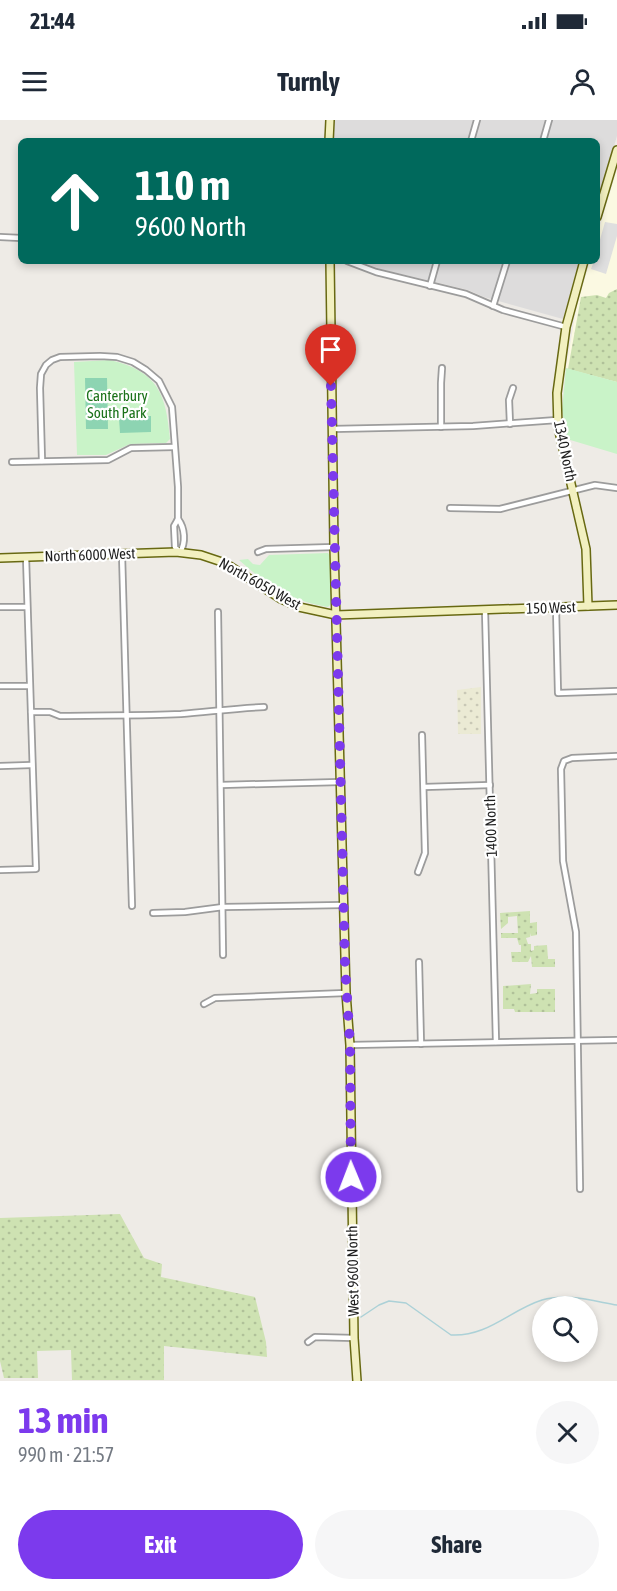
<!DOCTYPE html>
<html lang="en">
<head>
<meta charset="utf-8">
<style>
  body { margin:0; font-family:"Asap Condensed",sans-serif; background:#f6f6f7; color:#1f2937; height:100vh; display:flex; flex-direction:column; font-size:22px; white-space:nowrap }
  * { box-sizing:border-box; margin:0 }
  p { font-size:20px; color:#747a83 }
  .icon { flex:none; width:33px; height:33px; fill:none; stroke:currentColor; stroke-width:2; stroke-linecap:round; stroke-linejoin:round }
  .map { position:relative; height:1261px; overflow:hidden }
  .side { display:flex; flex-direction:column; background:#fff; flex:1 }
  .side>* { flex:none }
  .hud { position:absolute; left:18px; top:18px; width:582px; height:126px; border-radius:9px; box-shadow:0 3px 9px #0003; background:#00695c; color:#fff; overflow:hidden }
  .controls { position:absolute; left:532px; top:1176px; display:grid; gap:12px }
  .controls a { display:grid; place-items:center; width:66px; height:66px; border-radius:50%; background:#fff; box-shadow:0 3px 9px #0003; font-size:30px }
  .pin { position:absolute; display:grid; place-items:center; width:51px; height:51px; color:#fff; margin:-62px -26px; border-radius:50% 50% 50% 0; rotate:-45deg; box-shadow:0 0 6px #0007 }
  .pin .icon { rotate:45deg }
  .me { position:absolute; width:66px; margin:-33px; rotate:359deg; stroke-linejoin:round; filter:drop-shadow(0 0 4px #0008) }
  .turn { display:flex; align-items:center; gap:21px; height:126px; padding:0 18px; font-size:27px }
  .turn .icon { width:78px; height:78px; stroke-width:2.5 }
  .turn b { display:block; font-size:42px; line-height:51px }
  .round { display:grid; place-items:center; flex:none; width:63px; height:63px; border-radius:32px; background:#f6f6f7 }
  .summary { display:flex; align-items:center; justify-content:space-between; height:102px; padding:0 18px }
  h1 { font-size:36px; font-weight:700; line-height:45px; color:#7c3aed }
  .primary-button { display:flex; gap:12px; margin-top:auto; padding:12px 18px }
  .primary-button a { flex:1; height:69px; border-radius:36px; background:#7c3aed; color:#fff; font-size:24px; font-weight:700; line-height:69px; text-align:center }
  .primary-button a+a { background:#f6f6f7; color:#1f2937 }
  .status { display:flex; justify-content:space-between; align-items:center; height:42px; padding:0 30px; background:#fff; direction:ltr }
  .status svg { height:16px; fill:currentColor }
  header { display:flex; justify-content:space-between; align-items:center; height:78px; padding:0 18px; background:#fff; font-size:27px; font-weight:700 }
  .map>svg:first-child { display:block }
  .residential { fill:#dddcdc }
  .education { fill:#fbf9e2 }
  .farmland { fill:url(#farmland-dots) }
  .grass { fill:url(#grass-dots) }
  .park { fill:#c9f3c8 }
  .pitch { fill:#8dd4b2 }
  .parking { fill:#dfdfdf }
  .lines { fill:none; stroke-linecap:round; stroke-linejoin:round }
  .stream { stroke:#acd1d7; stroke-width:1.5 }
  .street-casing { stroke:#9c9c9c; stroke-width:8 }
  .secondary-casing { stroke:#686912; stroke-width:10 }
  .street { stroke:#fff; stroke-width:4.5 }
  .secondary { stroke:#f2f0c0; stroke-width:7 }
  .route { stroke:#7c3aed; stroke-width:10; stroke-dasharray:0 18 }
  .labels { text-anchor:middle; stroke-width:4.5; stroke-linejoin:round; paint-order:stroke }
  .park-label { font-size:15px; fill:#1a7119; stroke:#fff }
  .street-label { font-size:15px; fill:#1f1f1f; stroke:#fff }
</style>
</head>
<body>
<div class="status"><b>21:44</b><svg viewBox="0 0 49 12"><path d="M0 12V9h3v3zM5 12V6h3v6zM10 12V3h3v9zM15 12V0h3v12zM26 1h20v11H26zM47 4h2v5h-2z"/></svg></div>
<header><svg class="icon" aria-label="menu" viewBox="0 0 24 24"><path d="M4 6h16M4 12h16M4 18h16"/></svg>Turnly<svg class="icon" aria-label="person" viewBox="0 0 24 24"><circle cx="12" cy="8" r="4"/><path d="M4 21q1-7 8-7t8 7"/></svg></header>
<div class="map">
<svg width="617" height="1261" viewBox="0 0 617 1261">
  <defs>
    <pattern id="farmland-dots" width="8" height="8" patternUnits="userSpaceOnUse" patternTransform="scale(1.5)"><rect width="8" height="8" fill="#ebead4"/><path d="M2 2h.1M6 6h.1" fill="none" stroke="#c9c8b6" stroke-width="1.8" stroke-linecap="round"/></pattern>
    <pattern id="grass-dots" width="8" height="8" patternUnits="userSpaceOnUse" patternTransform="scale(1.5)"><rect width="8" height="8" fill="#cee2b2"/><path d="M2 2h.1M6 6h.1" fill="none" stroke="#b0c199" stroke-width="1.8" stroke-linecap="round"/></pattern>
  </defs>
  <rect width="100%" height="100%" fill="#eeebe6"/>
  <g class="residential">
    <path d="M333,0h284v16l-20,66v-61h-263z"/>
    <path d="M359,141h220l-16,58 -79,-22 -16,-7 -88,-21z"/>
  </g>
  <path class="education" d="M617,49v213l-51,-14 11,-63 13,-44h7v-25z"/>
  <path class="farmland" d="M481,567v47h-23l-1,-44z"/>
  <g class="grass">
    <path d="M617,169v93l-49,-13 13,-72 16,-2 9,3 3,-5z"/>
    <path d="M530,791v12l7,-1v13l-6,1v-3l-1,4 -4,1 2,6h3v7l3,-1v-4l13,-1 1,14h7v8h-23l-1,-11 -3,6h-16l-1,-10h10v-7h-2l-2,-7h-16v-5h17l-1,-17 -9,1v6l-7,6 -1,-16z"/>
    <path d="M531,864l-1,10 7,-1v-4h18v23h-40l-1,-3h-11v-23z"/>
    <path d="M120,1094l24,44 18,6 -1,13 94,20 11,45 1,15 -103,-11v34h-92l-1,-30 -34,1 1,27h-34l-4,-17v-143z"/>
  </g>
  <g class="park">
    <path d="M110,240c48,11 56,34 60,79l-4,4 -36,1 -24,11h-29l-3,-93z"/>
    <path d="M566,248l51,14v72l-50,-15 -5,-29z"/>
    <path d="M328,433l3,4 1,46 -4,4c-38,-6 -61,-22 -89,-47l9,-1 5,5 7,1 9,-10z"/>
  </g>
  <g class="pitch">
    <path d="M85,258h22l1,51h-22z"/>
    <path d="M151,296v16l-31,1 -1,-15z"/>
  </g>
  <path class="parking" d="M605,102l12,2v12l-11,38 -15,-5 3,-8h3v-11z"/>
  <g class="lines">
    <path class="stream" d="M361,1197l18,-12 10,-4 17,2 45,32c37,2 59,-25 91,-35 24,-7 51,1 75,5"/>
    <defs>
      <g id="street">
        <path d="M471,21l6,-21"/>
        <path d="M543,21l6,-21"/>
        <path d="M0,117l21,1"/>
        <path d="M347,141l29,11 90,22 37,16 63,17"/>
        <path d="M430,166l7,-25"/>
        <path d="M493,186l14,-45"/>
        <path d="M510,304l-1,-24 4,-12"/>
        <path d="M441,307v-44l1,-15"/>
        <path d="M332,309l141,-3 84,-6"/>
        <path d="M42,341l-2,-73 1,-14 5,-9 6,-5 8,-3 40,-1 17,1 16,5 13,8 13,11 13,26 6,80v32l-4,7 1,21 5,5"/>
        <path d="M12,342l96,-2 23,-12 43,-1"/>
        <path d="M450,388l50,1 95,-24 22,3"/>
        <path d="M178,399c7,9 8,24 2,33"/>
        <path d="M258,432l8,-3 68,-2"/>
        <path d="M122,434l10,352"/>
        <path d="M0,487h27"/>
        <path d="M556,488l2,85 59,-2"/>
        <path d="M485,490l11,432"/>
        <path d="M218,492l5,343"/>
        <path d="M0,566h29"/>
        <path d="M31,592h19l10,4c40,-1 81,0 121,-2 27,-2 55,-6 83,-7"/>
        <path d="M0,646l31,-1"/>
        <path d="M221,665l119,-3"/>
        <path d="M424,667l66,-2"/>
        <path d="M0,750l36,-1 -10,-312"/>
        <path d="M418,752l7,-19 -3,-118"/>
        <path d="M153,793l32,-1 38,-5 120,-2"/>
        <path d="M419,842l2,82"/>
        <path d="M204,884l11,-6 131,-5"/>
        <path d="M350,925l267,-5"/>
        <path d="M580,1069l-4,-257 -13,-71 -2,-92 3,-8 8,-3 45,-2"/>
        <path d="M308,1222l7,-5 39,1"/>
      </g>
      <g id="secondary">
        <path d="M329,21l1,-21"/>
        <path d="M597,97l20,-67"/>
        <path d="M330,141l4,286 12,446 4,52 4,293 3,43"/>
        <path d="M584,141l-18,66 -9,66 1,34 28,122 2,57"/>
        <path d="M0,438l176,-6 25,3 24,8 56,36 18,8 37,8 281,-10"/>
      </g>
    </defs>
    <use href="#street" class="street-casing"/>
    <use href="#secondary" class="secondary-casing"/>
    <use href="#street" class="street"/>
    <use href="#secondary" class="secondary"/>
  </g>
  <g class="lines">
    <path class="route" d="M331,266l14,578 5,81 1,132"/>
  </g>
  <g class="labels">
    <g class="park-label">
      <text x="117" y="281">Canterbury<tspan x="117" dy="17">South Park</tspan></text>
    </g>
    <g class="street-label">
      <text transform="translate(565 331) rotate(78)" y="5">1340 North</text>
      <text transform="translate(90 435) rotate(-2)" y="5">North 6000 West</text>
      <text transform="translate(260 464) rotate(29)" y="5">North 6050 West</text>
      <text transform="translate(551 488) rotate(-2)" y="5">150 West</text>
      <text transform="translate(491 706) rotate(-92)" y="5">1400 North</text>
      <text transform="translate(353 1151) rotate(-91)" y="5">West 9600 North</text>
    </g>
  </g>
</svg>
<div class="controls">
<a><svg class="icon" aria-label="search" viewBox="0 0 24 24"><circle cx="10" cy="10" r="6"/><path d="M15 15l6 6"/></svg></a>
</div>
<div class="pin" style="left:331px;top:266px;background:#d93025"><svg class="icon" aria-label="arrive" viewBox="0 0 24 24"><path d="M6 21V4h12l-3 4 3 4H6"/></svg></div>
<svg class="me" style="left:351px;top:1057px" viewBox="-20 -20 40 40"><circle r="17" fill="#7c3aed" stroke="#fff" stroke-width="3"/><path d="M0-11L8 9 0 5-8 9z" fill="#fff"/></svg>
<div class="hud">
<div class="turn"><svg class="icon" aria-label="ahead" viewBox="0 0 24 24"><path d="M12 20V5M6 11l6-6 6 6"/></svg><div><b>110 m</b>9600 North</div></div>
</div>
</div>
<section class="side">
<div class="summary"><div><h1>13 min</h1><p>990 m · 21:57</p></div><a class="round"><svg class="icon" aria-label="close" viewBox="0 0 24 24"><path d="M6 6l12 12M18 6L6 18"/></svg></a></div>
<div class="primary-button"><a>Exit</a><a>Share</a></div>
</section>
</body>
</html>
